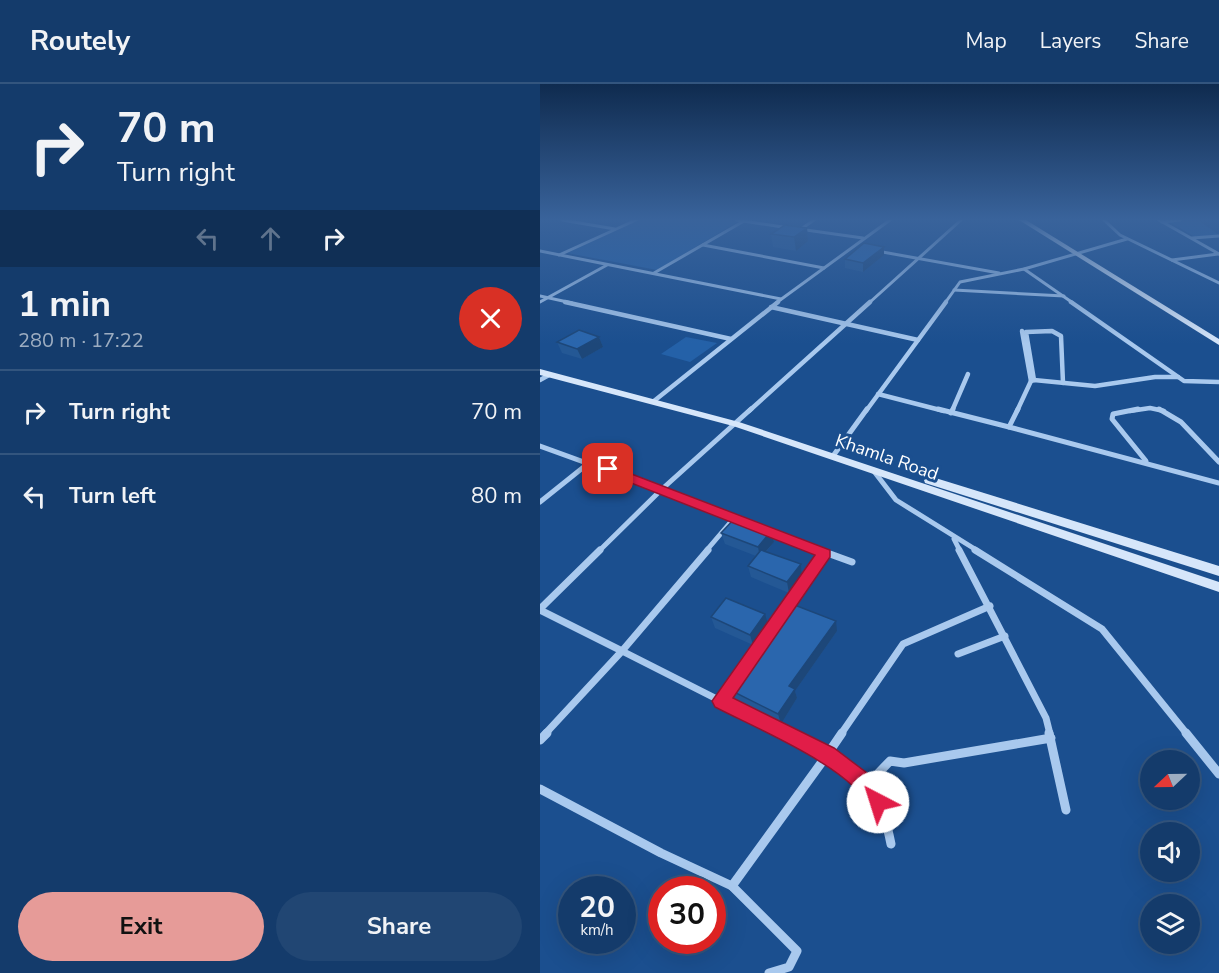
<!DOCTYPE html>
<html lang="en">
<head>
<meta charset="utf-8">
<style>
  body { margin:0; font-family:"Nunito Sans",sans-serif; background:#214673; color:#f1f3f6; height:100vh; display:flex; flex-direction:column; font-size:22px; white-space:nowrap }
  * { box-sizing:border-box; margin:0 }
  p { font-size:20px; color:#9dadc1 }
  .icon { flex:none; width:33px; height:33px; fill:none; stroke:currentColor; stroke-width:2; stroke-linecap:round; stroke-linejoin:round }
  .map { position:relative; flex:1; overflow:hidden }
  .side { display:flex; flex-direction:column; background:#143b6b; width:540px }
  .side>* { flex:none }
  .banner { background:#143b6b; color:#f1f3f6; overflow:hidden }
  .needle { width:39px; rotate:248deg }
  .fabs { position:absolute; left:600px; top:666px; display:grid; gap:12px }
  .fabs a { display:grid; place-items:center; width:60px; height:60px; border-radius:50%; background:#143b6b; box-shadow:0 6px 24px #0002,0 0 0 2px #33557e; font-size:30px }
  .speed { position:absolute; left:18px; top:792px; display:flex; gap:12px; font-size:30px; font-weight:700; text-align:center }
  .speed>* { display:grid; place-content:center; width:78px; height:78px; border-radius:50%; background:#143b6b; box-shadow:0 6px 24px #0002,0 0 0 2px #33557e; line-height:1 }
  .speed small { font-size:15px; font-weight:400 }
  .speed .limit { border:9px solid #d22; background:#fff; color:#111 }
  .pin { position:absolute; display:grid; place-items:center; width:51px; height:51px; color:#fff; margin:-26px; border-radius:12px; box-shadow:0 3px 9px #0006 }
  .me { position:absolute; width:66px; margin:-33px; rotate:320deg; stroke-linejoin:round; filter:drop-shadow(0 0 4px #0008) }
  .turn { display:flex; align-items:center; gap:21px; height:126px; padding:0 18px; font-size:27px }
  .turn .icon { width:78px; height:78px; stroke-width:2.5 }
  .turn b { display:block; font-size:42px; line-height:51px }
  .lanes { display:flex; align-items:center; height:57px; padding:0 18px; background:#0003; justify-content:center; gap:30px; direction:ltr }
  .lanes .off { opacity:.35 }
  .round { display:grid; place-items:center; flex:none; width:63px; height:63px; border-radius:32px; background:#214673 }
  .overview { display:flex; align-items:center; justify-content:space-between; height:102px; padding:0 18px }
  h1 { font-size:36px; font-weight:700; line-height:45px }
  .primary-button { display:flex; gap:12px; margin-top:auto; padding:12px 18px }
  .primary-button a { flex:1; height:69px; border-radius:36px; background:#e69b98; color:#111; font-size:24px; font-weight:700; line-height:69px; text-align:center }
  .primary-button a+a { background:#214673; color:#f1f3f6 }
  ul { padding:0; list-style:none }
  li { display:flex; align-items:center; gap:18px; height:84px; padding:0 18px; border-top:2px solid #33557e }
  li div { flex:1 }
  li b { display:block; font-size:22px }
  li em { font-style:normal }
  header { display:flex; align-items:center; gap:36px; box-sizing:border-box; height:84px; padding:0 30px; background:#143b6b; border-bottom:2px solid #33557e }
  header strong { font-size:28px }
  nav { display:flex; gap:33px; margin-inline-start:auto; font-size:21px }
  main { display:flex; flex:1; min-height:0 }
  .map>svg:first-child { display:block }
  .green { fill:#2461a8 }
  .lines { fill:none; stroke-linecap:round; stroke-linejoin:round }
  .street-far4 { stroke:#a9c9ee; stroke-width:3 }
  .street-far3 { stroke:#a9c9ee; stroke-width:4.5 }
  .street-far2 { stroke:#a9c9ee; stroke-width:5 }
  .street-far1 { stroke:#a9c9ee; stroke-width:7 }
  .street { stroke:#a9c9ee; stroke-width:9 }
  .secondary { fill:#d6e6fa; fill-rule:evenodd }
  .wall { fill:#245895 }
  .shaded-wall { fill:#1d4779 }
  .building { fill:#2a66ad; stroke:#1d4779; stroke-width:1.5 }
  .route { fill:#e11d48; stroke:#92132f; stroke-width:1.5 }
  .labels { text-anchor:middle; stroke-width:6; stroke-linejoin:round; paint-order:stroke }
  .street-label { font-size:18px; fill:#fff; stroke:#1b4f8f }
</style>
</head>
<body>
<header>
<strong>Routely</strong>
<nav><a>Map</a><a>Layers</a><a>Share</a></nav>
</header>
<main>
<section class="side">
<div class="banner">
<div class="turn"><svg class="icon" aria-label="right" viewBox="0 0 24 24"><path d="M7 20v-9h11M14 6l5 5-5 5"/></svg><div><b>70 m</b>Turn right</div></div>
<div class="lanes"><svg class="icon off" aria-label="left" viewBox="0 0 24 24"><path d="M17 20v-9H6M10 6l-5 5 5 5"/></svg><svg class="icon off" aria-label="ahead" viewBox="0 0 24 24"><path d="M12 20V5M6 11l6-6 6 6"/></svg><svg class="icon" aria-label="right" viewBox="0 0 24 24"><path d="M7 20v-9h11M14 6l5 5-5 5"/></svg></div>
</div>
<div class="overview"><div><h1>1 min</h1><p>280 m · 17:22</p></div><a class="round" style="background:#d93025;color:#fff"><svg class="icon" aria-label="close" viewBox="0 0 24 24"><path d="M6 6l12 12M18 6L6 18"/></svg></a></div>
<ul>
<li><svg class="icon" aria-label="right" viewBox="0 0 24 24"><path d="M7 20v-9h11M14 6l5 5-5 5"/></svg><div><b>Turn right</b></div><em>70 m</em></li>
<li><svg class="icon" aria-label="left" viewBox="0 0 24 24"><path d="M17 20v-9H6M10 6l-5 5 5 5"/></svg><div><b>Turn left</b></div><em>80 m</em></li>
</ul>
<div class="primary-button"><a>Exit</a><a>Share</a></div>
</section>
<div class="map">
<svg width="679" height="889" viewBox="0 0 679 889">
  <rect width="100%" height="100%" fill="#1b4f8f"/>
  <g class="green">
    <path d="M98,136h93l8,1 -82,49 -90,-17z"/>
    <path d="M658,136l21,15 -24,2 -27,-16z"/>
    <path d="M146,253l31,6 -27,19 -29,-8z"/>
  </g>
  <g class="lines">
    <g class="street-far4">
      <path d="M22,136l53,9"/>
      <path d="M197,136l52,8"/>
      <path d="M564,136l16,15 99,48"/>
      <path d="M619,136l60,34"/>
      <path d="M622,138l18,-2"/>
      <path d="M259,145l64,9"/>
      <path d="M261,145l13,-9"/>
      <path d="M652,154l27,-2"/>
      <path d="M163,161l121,23"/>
      <path d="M0,167l241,48"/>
      <path d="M337,167l122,22"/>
      <path d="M19,171l77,-35"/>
      <path d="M632,176l46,-6"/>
      <path d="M484,185l49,34"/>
      <path d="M114,189l90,-52"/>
      <path d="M414,206l110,6"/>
      <path d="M0,212l32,7"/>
      <path d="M0,218l67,-37"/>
      <path d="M236,219l114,-83"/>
      <path d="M329,219l92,-83"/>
      <path d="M405,219l15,-21 64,-13 103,-30"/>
    </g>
    <g class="street-far3">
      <path d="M25,218l166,37"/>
      <path d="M531,218l113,79 35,1"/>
      <path d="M231,223l147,33"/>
      <path d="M482,247l9,50"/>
      <path d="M0,296l9,-5"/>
      <path d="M494,296l-8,-48 26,-1 9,5 2,47"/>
      <path d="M338,310l66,17"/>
      <path d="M114,317l124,-99"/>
      <path d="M209,327l121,-109"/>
      <path d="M326,327l80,-109"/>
      <path d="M412,327l16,-37"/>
      <path d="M477,327l14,-30 3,-1 61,6 60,-9h23"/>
      <path d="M590,327l20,-3 14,3"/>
    </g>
    <g class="street-far2">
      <path d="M398,325l71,18"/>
      <path d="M478,325l-9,18 210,56"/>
      <path d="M598,325l-25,5 -1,5 34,42"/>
      <path d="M619,325l22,13 38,40"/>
      <path d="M411,329l2,-4"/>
      <path d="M0,362l121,44 90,-81"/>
      <path d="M293,372l34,-47"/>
      <path d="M333,386l23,30 82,51"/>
      <path d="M0,418l50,-40"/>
      <path d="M414,455l6,12"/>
      <path d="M59,467l62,-61 162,61"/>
      <path d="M166,467l29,-34"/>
    </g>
    <g class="street-far1">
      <path d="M168,466l-86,101 164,83"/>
      <path d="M279,466l33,12"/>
      <path d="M419,466l87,168 4,16"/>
      <path d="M435,466l127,79 85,105"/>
      <path d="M0,525l60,-59"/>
      <path d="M0,526l82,41 -77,83"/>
      <path d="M235,540l50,-71"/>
      <path d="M418,570l47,-18"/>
      <path d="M181,617l31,-44"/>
      <path d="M301,650l62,-90 87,-38"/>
    </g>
    <g class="street">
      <path d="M302,649l-15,22c43,32 53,34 64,89"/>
      <path d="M509,649l17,77"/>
      <path d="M646,649l33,41"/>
      <path d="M0,656l7,-7"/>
      <path d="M327,701l23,-24 14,2 147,-25"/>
      <path d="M0,705l121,64 71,33 65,65 -8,16 -20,6"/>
      <path d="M192,802l95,-131 -44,-22"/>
    </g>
    <g class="secondary">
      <path d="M479,136h7l193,119v6z"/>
      <path d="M0,285l199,53 480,160v10l-486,-166 -193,-51z"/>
      <path d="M389,392l290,90v10l-294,-93 -1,-3z"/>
    </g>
  </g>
  <g class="wall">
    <path d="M267,144l1,13 -12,10 -23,-4 -2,-13z"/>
    <path d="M344,171l-21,17 -18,-4v-9z"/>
    <path d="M59,253l4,10 -21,12 -20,-6 -5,-11z"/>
    <path d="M231,447l3,11 -8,10 35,12 1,11 -13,18 -38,-16 -3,-11 8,-10 -31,-12 -4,-11z"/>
    <path d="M171,533l57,7 -15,21 -38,-17z"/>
    <path d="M241,536l56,11 -42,60 2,7 -16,26 -45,-23 -4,-10 16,-24 -2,-5z"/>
  </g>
  <g class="shaded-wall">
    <path d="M267,144l1,13 -12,10 -2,-14z"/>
    <path d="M344,163v8l-21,17v-9z"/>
    <path d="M59,253l4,10 -21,12 -5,-10z"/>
    <path d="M231,447l3,11 -14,16 -2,-11z"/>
    <path d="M261,480l1,11 -13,18 -2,-11z"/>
    <path d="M225,530l3,10 -15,21 -3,-10z"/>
    <path d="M296,537l1,10 -42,60 2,7 -16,26 -3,-10 11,-28z"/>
  </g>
  <g class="building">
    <path d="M245,141l22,3 -13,9 -23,-3z"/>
    <path d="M324,159l20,4 -21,16 -18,-4z"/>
    <path d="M39,246l20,7 -22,12 -20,-7z"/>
    <path d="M195,434l36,13 -13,16 -37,-14z"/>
    <path d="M221,466l40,14 -14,18 -39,-16z"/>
    <path d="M186,514l39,16 -15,21 -39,-18z"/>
    <path d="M252,520l44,17 -47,65 6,3 -17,25 -46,-23 18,-27 -4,-2 30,-44 5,2z"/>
  </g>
  <linearGradient id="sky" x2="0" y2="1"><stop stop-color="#0f2b4f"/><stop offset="0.52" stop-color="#39639b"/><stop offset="1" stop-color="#39639b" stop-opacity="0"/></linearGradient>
  <rect width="679" height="260" fill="url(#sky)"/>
  <path class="route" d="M68,381l222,85v7l-97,141 101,50 45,34 9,20 -2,7 -8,3 -7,-3c-20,-42 -114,-80 -156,-102l-3,-6 103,-146 -212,-83v-5z"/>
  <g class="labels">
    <g class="street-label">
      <text transform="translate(347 373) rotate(19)" y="6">Khamla Road</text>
    </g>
  </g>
</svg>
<div class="fabs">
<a><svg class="needle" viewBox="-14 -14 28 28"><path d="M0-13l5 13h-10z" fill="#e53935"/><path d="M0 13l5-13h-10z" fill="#9dadc1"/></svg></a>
<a><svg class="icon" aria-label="sound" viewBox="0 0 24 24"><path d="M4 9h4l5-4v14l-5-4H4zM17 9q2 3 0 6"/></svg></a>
<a><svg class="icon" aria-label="layers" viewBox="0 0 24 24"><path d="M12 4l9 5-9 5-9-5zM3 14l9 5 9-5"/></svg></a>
</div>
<div class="speed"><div>20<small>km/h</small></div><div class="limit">30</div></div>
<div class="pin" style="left:68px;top:385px;background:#d93025"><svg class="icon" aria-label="arrive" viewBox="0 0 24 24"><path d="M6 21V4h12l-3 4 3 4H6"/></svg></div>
<svg class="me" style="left:338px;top:718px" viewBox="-20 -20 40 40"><circle r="19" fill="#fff"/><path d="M0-13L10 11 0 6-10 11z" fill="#e11d48"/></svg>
</div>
</main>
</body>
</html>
